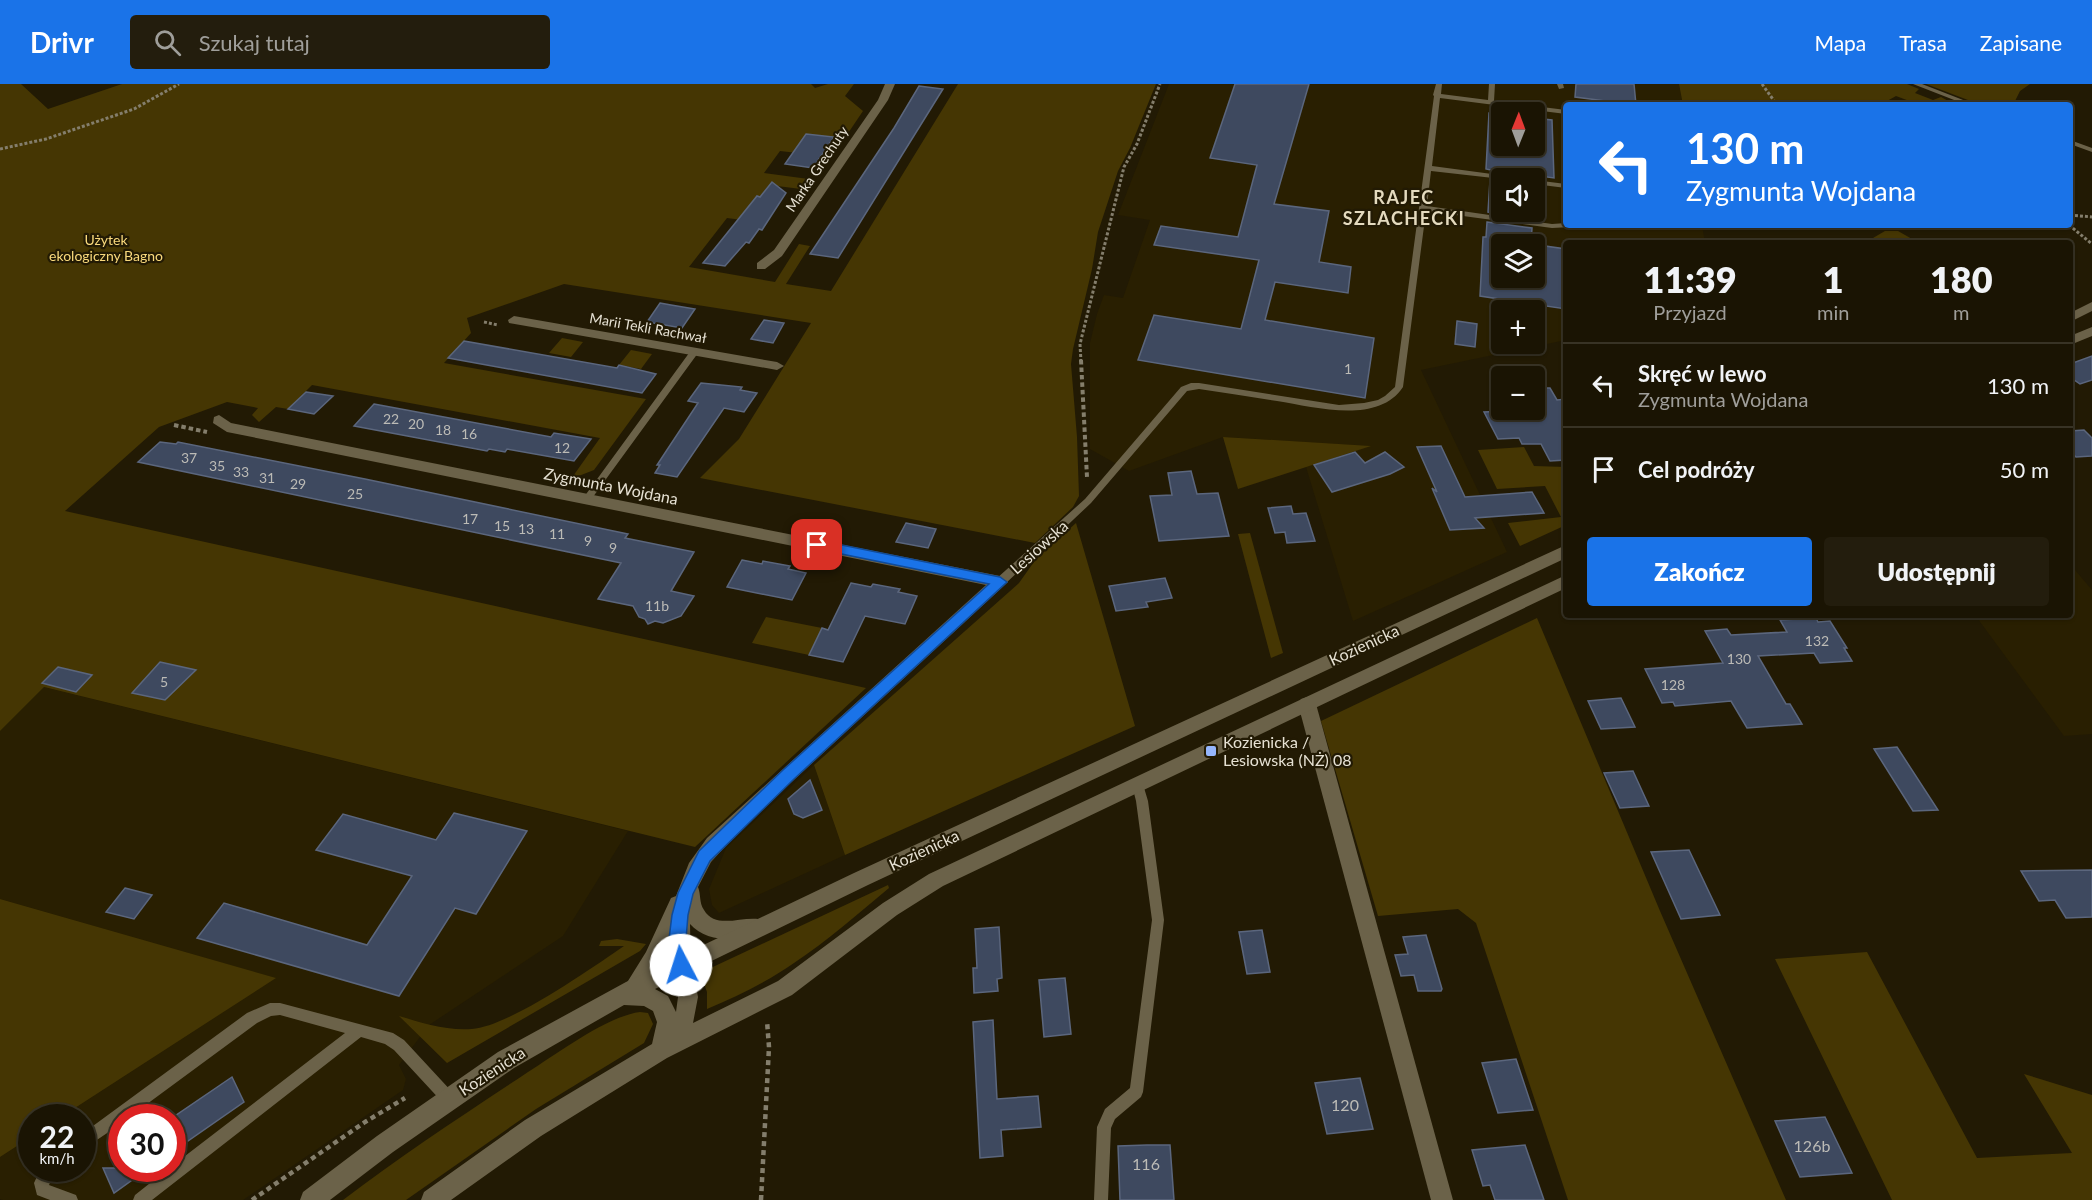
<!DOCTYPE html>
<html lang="pl">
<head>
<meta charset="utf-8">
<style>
  body { margin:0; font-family:Lato,sans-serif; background:#231d0d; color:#f1f3f6; height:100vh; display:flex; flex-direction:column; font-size:22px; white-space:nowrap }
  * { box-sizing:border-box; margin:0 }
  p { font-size:20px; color:#9f9e9a }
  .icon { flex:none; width:33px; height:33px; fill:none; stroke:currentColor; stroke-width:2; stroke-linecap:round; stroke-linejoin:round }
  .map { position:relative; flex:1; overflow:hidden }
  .side { position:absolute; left:1563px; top:156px; width:510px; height:378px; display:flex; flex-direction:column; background:#1a1403; border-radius:6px; box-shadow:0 2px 4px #0004,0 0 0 2px #383325 }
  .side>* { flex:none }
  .hud { position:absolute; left:1563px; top:18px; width:510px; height:126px; border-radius:6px; box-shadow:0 2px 4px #0004,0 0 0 2px #383325; background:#1a73e8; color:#fff; overflow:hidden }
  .needle { width:39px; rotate:1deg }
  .controls { position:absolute; left:1491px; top:18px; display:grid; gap:12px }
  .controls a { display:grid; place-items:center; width:54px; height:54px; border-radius:6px; background:#1a1403; box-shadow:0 2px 4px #0004,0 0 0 2px #383325; font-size:30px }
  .speed { position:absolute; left:18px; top:1020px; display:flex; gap:12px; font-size:30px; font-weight:700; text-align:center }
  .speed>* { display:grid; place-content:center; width:78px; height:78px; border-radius:50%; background:#1a1403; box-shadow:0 2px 4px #0004,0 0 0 2px #383325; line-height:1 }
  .speed small { font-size:15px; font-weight:400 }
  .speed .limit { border:9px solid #d22; background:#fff; color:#111 }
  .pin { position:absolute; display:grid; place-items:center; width:51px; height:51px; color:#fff; margin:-26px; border-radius:12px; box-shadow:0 3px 9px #0006 }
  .me { position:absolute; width:66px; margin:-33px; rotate:355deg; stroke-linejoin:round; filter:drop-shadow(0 0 4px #0008) }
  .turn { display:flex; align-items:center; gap:21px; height:126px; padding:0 24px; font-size:27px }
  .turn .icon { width:78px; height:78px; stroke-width:2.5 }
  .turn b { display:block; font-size:42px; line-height:51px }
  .eta { display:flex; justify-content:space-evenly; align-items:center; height:102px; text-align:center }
  .eta b { font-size:36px; font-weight:800; line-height:42px }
  .action { display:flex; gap:12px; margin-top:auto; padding:12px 24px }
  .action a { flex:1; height:69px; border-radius:6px; background:#1a73e8; color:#fff; font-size:24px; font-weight:800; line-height:69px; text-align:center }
  .action a+a { background:#231d0d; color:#f1f3f6 }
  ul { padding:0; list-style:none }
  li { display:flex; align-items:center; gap:18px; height:84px; padding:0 24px; border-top:2px solid #383325 }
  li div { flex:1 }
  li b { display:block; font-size:22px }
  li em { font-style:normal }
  header { display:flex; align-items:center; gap:36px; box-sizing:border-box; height:84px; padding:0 30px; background:#1a73e8; color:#fff }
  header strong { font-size:28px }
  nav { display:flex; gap:33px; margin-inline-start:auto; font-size:21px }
  .search { width:420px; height:54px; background:#231d0d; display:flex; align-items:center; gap:15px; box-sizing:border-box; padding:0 21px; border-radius:6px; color:#9f9e9a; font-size:22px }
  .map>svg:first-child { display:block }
  .built { fill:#291f01; fill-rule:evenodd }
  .green { fill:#453603 }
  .building { fill:#3e495f; stroke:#5b667d; stroke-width:1.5; fill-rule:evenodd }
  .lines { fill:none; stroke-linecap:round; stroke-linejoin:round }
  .path-far2 { stroke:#847e6c; stroke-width:3; stroke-dasharray:3 2; stroke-linecap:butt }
  .path-far1 { stroke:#847e6c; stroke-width:4; stroke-dasharray:4.5 3; stroke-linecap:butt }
  .path { stroke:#847e6c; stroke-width:4.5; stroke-dasharray:5 4; stroke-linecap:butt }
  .service { fill:#6b6249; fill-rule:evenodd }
  .minor { fill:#6b6249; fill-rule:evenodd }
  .secondary { fill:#6b6249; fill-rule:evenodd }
  .route { fill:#1a73e8; stroke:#114b97; stroke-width:1.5 }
  .poi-dot { fill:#95b6fd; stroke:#221a04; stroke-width:2 }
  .labels { text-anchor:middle; stroke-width:4.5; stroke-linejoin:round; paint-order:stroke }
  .far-street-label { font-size:14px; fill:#e6e1d3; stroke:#221a04 }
  .far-park-label { font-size:14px; fill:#f9d97c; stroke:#221a04 }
  .number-label { font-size:14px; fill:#bcbbb6 }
  .street-label { font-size:16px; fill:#e6e1d3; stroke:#221a04 }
  .poi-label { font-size:16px; fill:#e6e1d3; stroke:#221a04; text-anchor:start }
  .near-number-label { font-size:16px; fill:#bcbbb6 }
  .far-district-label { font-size:18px; font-weight:bold; letter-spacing:1.5px; fill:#e4dabe; stroke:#221a04 }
</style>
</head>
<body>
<header>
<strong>Drivr</strong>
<div class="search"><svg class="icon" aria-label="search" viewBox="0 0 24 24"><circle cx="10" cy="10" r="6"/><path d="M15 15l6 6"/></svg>Szukaj tutaj</div>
<nav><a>Mapa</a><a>Trasa</a><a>Zapisane</a></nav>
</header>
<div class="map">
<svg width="2092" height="1116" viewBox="0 0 2092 1116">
  <rect width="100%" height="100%" fill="#221a04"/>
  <g class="built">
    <path d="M1169,0h510l4,21h-117v120h136l3,18h-139v97l-145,30 86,182 -154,69 -47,-154 63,-21 -146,-9 -94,34 -39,-22v-106l7,-29 7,-19 19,3 27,-78 -32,-5zM1502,28h32v34h-32zM1502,94h32v34h-32zM1502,160h32v34h-32zM1502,226h32v34h-32z"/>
    <path d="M2070,480l22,26v144l-28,2 -89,-121h95z"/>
    <path d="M44,603l584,144 -65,105 -134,89 -30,40 7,14 -3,11 -160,110h-240l-3,-1v-42l31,-20 1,31h50v-50l-21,-1 214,-139 -275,-79v-168zM122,1034h50v50h-50z"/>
    <path d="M814,681l31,90 -126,58 -7,-8 -3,-16 17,-41z"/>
  </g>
  <g class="green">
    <path d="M0,0h21l27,25 74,-25h689l4,4 13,-4h26l-9,12 18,15 -31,46 -52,-6 -16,22 52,7 -7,10 -40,-5 -27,35 -15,-2 -38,49 86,15 24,-38 11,2 -24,38 45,7 127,-207h198l-26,64 -12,23 -20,61 -6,37 -19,80 -2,15 6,73 2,59 -6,11 -38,36 -335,-65 39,-39 72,-116 -247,-39 -97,34 4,15 -27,30 202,36 -52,71 -23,9 29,-41 -288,-53 -24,24 -12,-2 -17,15 -7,-7 6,-7 -31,-6 -68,25 -94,84 801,177 -171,159 -651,-160 -44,44z"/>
    <path d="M1679,0h228l12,5 -4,4 18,7 8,-3 9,5 -2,3h-28l-24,-9 -16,9h-197z"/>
    <path d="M1926,0h104l-10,7 -7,14h-13l-8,-3 -11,3z"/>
    <path d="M1885,147h13l21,12h-42l-4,-5z"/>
    <path d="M562,254l21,4 -12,15 -22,-4z"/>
    <path d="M631,266l21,4 -11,15 -22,-4z"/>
    <path d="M1223,353l148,9 -133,43z"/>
    <path d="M1524,363l10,19 32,1v58l-46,21 -12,-23 53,-6 -16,-31 -48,3 -19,-39z"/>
    <path d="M1076,439l59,203 -290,129 -31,-90 205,-182 17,-24z"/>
    <path d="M1250,449l33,120 -12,5 -33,-124z"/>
    <path d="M766,533l56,11 -13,27 -57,-12z"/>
    <path d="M1537,534l123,293 126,289h-218l-92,-277 -18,-14 -80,7 -57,-195z"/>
    <path d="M888,801l1,3c-31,26 -62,53 -95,75 -27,19 -57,33 -87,46v-17l-7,-19z"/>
    <path d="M0,815l276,79 -215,139 -29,1 -1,19 -31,20z"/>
    <path d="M617,855l29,5 -6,7 -193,112 -48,-47c23,7 48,15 73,13 36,-2 120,-61 152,-83h-25l2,-5z"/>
    <path d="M1867,868l110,206 95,-5 -48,-79 68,21v105h-200l-117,-241z"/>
    <path d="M640,928l8,1 5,11 -9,19 -108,66 -130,91h-63c60,-46 122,-86 185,-128 29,-18 79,-56 112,-60z"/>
  </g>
  <g class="building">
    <path d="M1235,0h74l-35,120 55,7 -10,51 32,5 -3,26 -73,-11 -10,38 109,18 -9,60 -227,-38 16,-45 87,14 18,-69 -105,-15 7,-19 77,11 19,-72 -47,-7z"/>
    <path d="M1576,0h58l2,21 -61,-8z"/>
    <path d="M919,2l24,3 -105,169 -28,-4 84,-126z"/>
    <path d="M1489,29l13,1v32h32v-28l18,2 2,58 -21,-3 -1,3h-19l-5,-4 -22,-5z"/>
    <path d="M806,50l28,3 -21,31 -28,-4z"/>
    <path d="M1490,96l12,1v31h30v7l-44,-7z"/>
    <path d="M772,98l14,11 -24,37 -3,-1 -10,14 -3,-1 -21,24 -22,-3 54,-67 3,1z"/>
    <path d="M1487,138l45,6 -1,16 35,5v60l-86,-13 3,-59h3zM1502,160h32v34h-32z"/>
    <path d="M660,219l11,2 24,4 -13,19 -35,-6z"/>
    <path d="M764,236l20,3 -11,20 -22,-4z"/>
    <path d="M1457,237l20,3 -2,23 -20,-3z"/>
    <path d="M464,257l153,27 2,-3 37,9 -14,19 -194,-35z"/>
    <path d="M2092,272v24l-12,4 -10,-7v-13z"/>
    <path d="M701,299l41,4 -2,3 17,3 -13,19 -20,-4 -47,69 -22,-4 5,-8h-3l41,-62 -10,-2z"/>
    <path d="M1534,304h16l7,12 9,-1v61l-16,1 -9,-17h-19l-3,-6 -21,1 -14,-27 50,-2z"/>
    <path d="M306,308l27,4 -19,18 -26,-5z"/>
    <path d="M374,320l177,33 3,-4 37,6 -17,22 -67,-12 -2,3 -16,-3 -2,2 -133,-25z"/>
    <path d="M2084,346l8,8v18l-16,1 -6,-6v-20z"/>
    <path d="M160,358l16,2 2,-2 187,37 263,55 -3,4 69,14 -23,39 23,5 -13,20 -18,7 -8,-2 -7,3 -3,-5 -6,-2 -6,-11 -35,-7 23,-36 -483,-101z"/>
    <path d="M1441,362l24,51 67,-5 12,21 -69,5 9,10 -34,2 -18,-42 5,4 -20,-45z"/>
    <path d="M1355,368l10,11 20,-11 19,15 -14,7 -58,18 -18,-27z"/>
    <path d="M1191,387l6,23 21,-1 11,43 -70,5 -9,-45 22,-1 -4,-22z"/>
    <path d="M1291,422l2,8 13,-1 9,28 -28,2 -2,-11 -10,1 -7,-25z"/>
    <path d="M906,439l30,6 -8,19 -32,-6z"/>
    <path d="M742,476l20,4 1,-3 27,5 -2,3 18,4 -14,27 -65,-13z"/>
    <path d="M1165,494l7,20 -26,4 2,5 -32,4 -7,-25z"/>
    <path d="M851,499l20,4 2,-3 27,5 -2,3 19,4 -12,28 -40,-8 -22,46 -34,-7 13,-27 6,2z"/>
    <path d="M1816,534l2,4 12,-1 17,27h-3l8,13 -32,2 -6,-10 -56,3 28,48h4l12,20 -55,4 -16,-27 -56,5 -2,-4 -11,1 -17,-34 78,-6 -18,-32 22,-2 4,6 56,-3 -7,-12z"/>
    <path d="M160,578l36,8 -31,30 -33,-7z"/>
    <path d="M58,583l34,8 -16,17 -34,-9z"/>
    <path d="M1621,614l14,29 -34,2 -13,-28z"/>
    <path d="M1897,663l41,63 -25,1 -39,-62z"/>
    <path d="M1633,687l16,35 -29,2 -16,-35z"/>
    <path d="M810,696l12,30 -19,8 -9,-4 -6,-15z"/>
    <path d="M454,729l73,18 -51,83 -21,-6 -56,88 -202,-58 27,-35 143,42 45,-69 -96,-26 27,-36 93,26z"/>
    <path d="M1689,766l31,65 -39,4 -30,-67z"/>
    <path d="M2092,786v47l-26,1 -11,-18 -16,1 -18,-30z"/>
    <path d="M125,804l27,7 -18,24 -28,-7z"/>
    <path d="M999,843l3,51 -5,1 1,12 -24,2 -1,-25h4l-2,-39z"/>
    <path d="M1262,846l8,42 -23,2 -8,-42z"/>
    <path d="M1426,851l16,54 -1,2h-23l-4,-16 -13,1 -6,-21 13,-1 -5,-17z"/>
    <path d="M1065,894l6,56 -27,3 -5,-57z"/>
    <path d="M993,936l4,79 41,-3 3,31 -40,3 2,26 -23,2 -7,-136z"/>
    <path d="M1516,975l17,51 -35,3 -16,-50z"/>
    <path d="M232,993l12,25 -72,50v-34z"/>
    <path d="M1360,994l13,51 -46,5 -12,-51z"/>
    <path d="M1825,1033l27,56 -52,4 -25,-56z"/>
    <path d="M1147,1061h23l4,55h-54l-2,-54z"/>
    <path d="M1525,1061l19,55h-49l-5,-15 -7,1 -11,-36z"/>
    <path d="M103,1084h46l-35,25z"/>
  </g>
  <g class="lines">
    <g class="path-far2">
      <path d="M1762,0l15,21"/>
      <path d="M0,65l46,-10 88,-30 45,-25"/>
      <path d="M2070,131l22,2"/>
      <path d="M2069,141l23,19"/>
      <path d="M484,238l14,3"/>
      <path d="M1081,278l-1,-18 44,-177 13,-23 23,-60"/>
    </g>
    <g class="path-far1">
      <path d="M1081,276l6,117"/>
      <path d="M174,341l33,7"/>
    </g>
    <g class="path">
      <path d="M252,1116l113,-78 40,-24"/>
      <path d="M761,1116l8,-153 -2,-26"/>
    </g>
    <g class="service">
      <path d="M1436,0h6l-1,10 47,6 1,-16h6l-1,17 72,9v4l-126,-16 -8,68 75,10 4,2 -9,1 -71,-8 -4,35 125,18 14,-1v2h6l-1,2 -19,1 -126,-17 -23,176c-25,38 -88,20 -126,14 -26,-4 -52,-8 -78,-12l-12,2 -96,112 -87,82h-8l-1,-3 1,-3 89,-80 96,-112 10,-4h8l140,22 25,-2 14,-3 7,-4 10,-9 39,-291 -1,-1z"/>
      <path d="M1557,0h6l1,4 -5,1z"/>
      <path d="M1913,0h9l54,21h-9z"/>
      <path d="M2070,56l22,8v4l-22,-8z"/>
      <path d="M1534,96l32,4v4l-32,-4z"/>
      <path d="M695,264l4,3 -1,2 -108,148h-6l-2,-2 2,-2 108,-148z"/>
      <path d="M1138,696l4,1 6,20 16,119 -21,172 -2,5 -26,22 -4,9 -3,72h-14l3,-73 8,-18 25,-21 22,-168 -16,-119 -4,-16 2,-4z"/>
      <path d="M270,919h10l113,30 11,7 50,54 2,5 -2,5 -5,2 -5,-2 -50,-54 -9,-6 -24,-7 -209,163h-19l2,-5 34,-27h3v-2l173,-133 -65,-18 -9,1 -14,7 -129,95h-6v5l-40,27v-16l165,-121z"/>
      <path d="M41,1084h15l-7,17 27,10 2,5h-28l-13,-5 -3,-12z"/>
    </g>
    <g class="minor">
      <path d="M885,0h10l-7,16 -106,156 -17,13h-8v-6l17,-13 104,-150z"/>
      <path d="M514,232l263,46 7,4 -7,4 -268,-47 -1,-3z"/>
      <path d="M219,331l12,8 769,153 6,2 2,4 -264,244 -33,36 -13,25c3,7 1,16 6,23 12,21 41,4 59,10l3,7 -3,7c-22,8 -57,9 -73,-10l1,41 -3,7 -7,3 -7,-3 -3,-7 -1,-20c-8,17 -19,47 -37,54l-7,-3 -3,-7 23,-37 25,-54 5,-2 13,-33 18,-25 279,-253 -759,-153 -14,-9 1,-6z"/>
      <path d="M1307,613l6,2 3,5 137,496h-22l-133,-496 3,-5z"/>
    </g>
    <g class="secondary">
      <path d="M2092,218v9l-22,11v-9z"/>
      <path d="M2092,243v9l-22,9v-9z"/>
      <path d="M1566,461v13l-698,327 -175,85 5,27 -5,26 85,-42 105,-78 46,-29 637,-299v13l-623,298 -46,29 -105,80 -125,63 -126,78 -90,64h-30l3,-8 101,-72 127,-76 5,-22 -4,-11 -9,-5 -20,-1 -110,63 -121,84 -63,48h-30l3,-8 74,-56 121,-84 128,-70 228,-109zM675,895l3,18 -2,15 -8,-16 -13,-7z"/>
    </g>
  </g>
  <path class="route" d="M817,456l183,37 7,5 -213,197 -84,82 -17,33 -5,21 -2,24 3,26 -3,6 -5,2 -6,-2 -6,-32 3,-24 6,-22 21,-42 84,-81 206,-186 -177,-36 -2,-3z"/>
  <rect class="poi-dot" x="1205" y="661" width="12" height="12" rx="3"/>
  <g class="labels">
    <g class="far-street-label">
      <text transform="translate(817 85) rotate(-56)" y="5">Marka Grechuty</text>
      <text transform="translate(648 244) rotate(10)" y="5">Marii Tekli Rachwał</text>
    </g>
    <g class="far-park-label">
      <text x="106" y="161">Użytek<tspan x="106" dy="16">ekologiczny Bagno</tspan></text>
    </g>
    <g class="number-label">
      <text x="1348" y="290">1</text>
      <text x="391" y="340">22</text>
      <text x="416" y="345">20</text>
      <text x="443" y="351">18</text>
      <text x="469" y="355">16</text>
      <text x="562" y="369">12</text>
      <text x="189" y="379">37</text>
      <text x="217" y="387">35</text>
      <text x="241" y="393">33</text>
      <text x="267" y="399">31</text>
      <text x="298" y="405">29</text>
      <text x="355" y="415">25</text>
      <text x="470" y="440">17</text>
      <text x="502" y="447">15</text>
      <text x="526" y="450">13</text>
      <text x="557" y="455">11</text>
      <text x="588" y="462">9</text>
      <text x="613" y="469">9</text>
      <text x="657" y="527">11b</text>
      <text x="1817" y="562">132</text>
      <text x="1739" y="580">130</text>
      <text x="164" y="603">5</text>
      <text x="1673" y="606">128</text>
    </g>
    <g class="street-label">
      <text transform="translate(611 402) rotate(11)" y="6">Zygmunta Wojdana</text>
      <text transform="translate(1039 463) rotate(-42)" y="6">Lesiowska</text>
      <text transform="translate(1364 561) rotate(-25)" y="6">Kozienicka</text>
      <text transform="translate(924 766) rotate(-25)" y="6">Kozienicka</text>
      <text transform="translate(492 987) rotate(-33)" y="6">Kozienicka</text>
    </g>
    <g class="poi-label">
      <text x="1223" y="664">Kozienicka /<tspan x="1223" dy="18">Lesiowska (NŻ) 08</tspan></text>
    </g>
    <g class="near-number-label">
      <text x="1345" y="1027">120</text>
      <text x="1812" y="1068">126b</text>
      <text x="1146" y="1086">116</text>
    </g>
    <g class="far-district-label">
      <text x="1404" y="120">RAJEC<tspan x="1404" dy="21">SZLACHECKI</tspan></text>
    </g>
  </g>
</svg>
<div class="controls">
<a><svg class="needle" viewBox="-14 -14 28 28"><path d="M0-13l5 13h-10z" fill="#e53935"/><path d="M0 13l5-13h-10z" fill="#9f9e9a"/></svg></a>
<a><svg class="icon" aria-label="sound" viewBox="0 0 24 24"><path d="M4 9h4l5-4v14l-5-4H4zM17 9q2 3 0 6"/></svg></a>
<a><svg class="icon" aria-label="layers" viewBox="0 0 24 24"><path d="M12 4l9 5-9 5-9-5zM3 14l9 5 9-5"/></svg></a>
<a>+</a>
<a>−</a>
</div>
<div class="speed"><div>22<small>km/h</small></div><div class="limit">30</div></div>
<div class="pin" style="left:817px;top:461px;background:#d93025"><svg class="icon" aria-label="arrive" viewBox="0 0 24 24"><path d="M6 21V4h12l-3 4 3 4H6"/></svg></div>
<svg class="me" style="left:681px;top:881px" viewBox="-20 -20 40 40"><circle r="19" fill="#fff"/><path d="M0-13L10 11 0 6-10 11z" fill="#1a73e8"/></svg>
<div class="hud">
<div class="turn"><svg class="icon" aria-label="left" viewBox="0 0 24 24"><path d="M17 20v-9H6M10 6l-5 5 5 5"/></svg><div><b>130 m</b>Zygmunta Wojdana</div></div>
</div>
<section class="side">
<div class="eta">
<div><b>11:39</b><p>Przyjazd</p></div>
<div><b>1</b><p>min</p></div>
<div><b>180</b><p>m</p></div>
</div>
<ul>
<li><svg class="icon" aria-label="left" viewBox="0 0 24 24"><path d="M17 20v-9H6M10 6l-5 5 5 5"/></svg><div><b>Skręć w lewo</b><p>Zygmunta Wojdana</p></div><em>130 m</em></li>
<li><svg class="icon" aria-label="arrive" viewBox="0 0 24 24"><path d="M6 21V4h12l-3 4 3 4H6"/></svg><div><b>Cel podróży</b></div><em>50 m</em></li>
</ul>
<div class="action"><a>Zakończ</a><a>Udostępnij</a></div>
</section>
</div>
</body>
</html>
